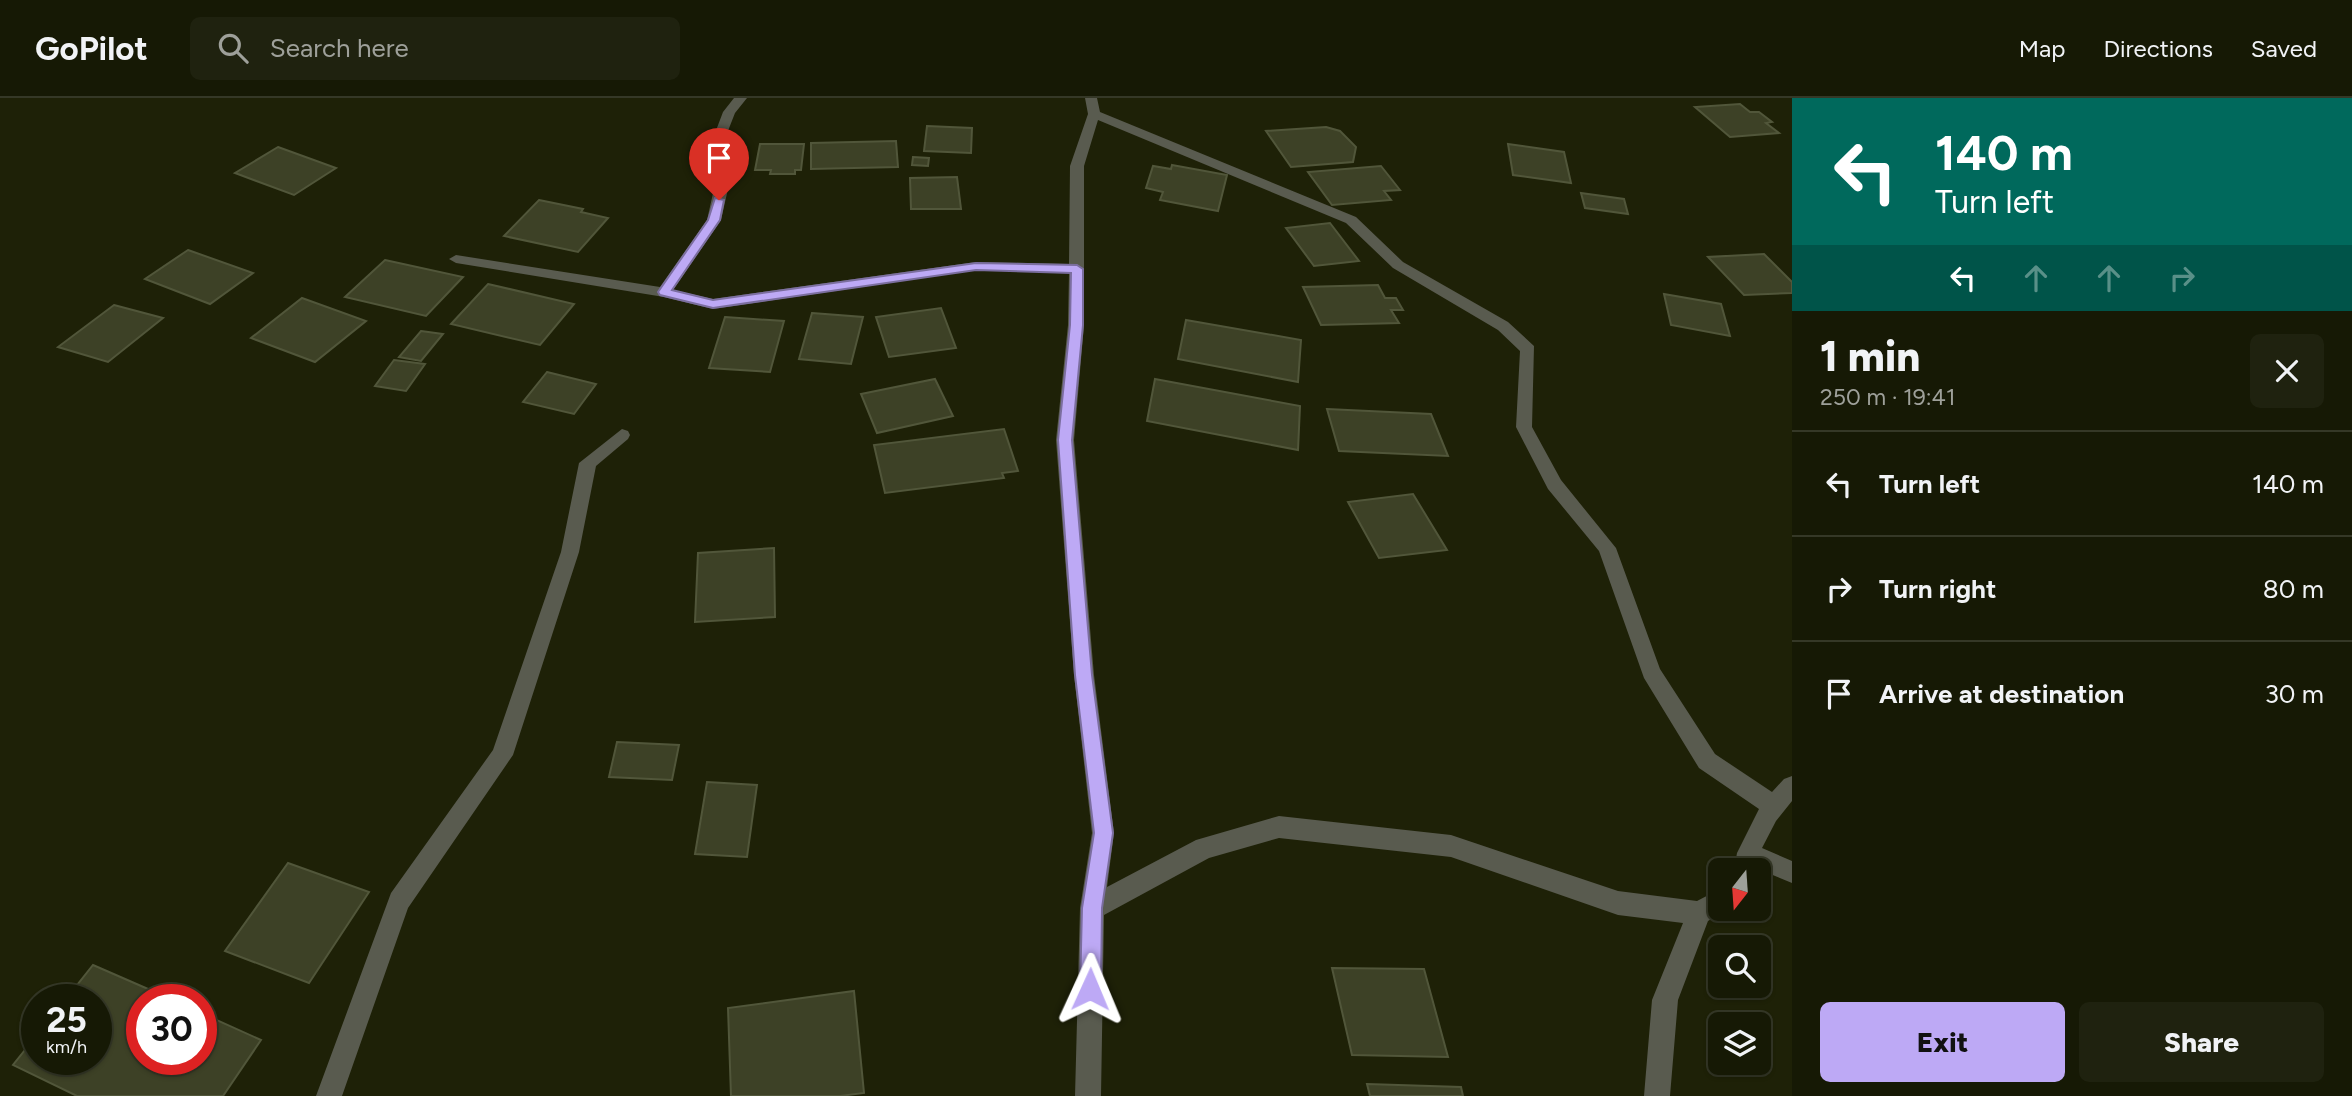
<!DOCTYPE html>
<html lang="en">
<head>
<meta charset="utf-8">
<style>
  body { margin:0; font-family:Figtree,sans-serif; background:#1f220f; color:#f1f3f6; height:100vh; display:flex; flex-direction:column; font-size:26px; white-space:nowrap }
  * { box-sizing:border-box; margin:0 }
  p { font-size:23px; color:#9ea09a }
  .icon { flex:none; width:38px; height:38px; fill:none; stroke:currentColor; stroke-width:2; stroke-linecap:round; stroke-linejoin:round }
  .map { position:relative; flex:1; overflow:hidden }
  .details { display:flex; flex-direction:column; background:#161905; width:560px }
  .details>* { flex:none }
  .top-card { background:#00695c; color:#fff; overflow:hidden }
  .needle { width:46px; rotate:197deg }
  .fabs { position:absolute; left:1708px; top:760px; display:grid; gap:14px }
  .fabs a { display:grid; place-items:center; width:63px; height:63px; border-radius:10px; background:#161905; box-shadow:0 2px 5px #0004,0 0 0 2px #353827; font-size:35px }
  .speed { position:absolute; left:21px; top:886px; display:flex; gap:14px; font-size:35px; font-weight:700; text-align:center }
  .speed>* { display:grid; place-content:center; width:91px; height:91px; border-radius:50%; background:#161905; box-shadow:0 2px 5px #0004,0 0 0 2px #353827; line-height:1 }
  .speed small { font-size:18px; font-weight:400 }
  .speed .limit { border:10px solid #d22; background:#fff; color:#111 }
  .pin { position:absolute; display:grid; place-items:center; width:60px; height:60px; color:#fff; margin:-72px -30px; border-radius:50% 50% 50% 0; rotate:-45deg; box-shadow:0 0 7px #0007 }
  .pin .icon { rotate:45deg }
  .me { position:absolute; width:77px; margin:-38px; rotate:1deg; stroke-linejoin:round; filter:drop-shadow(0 0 5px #0008) }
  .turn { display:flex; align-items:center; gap:24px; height:147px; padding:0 28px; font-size:32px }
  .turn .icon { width:91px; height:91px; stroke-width:2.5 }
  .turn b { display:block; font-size:49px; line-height:60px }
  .lanes { display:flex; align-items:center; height:66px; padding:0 28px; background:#0003; justify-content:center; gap:35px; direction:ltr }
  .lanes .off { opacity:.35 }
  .round { display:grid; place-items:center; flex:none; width:74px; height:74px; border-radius:10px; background:#1f220f }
  .summary { display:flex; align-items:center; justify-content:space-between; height:119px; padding:0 28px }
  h1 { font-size:42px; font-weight:800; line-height:52px }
  .action { display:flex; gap:14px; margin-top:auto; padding:14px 28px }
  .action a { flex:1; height:80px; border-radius:10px; background:#bda9f5; color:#111; font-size:28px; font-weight:800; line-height:80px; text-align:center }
  .action a+a { background:#1f220f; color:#f1f3f6 }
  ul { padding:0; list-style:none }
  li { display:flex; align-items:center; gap:21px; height:105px; padding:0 28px; border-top:2px solid #353827 }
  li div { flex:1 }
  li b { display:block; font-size:26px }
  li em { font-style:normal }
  header { display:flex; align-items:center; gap:42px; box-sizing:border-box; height:98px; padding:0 35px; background:#161905; border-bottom:2px solid #353827 }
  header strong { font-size:33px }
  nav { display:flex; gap:38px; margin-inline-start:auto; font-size:24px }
  .search { width:490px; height:63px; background:#1f220f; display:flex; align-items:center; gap:18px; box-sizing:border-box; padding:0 24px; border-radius:10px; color:#9ea09a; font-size:26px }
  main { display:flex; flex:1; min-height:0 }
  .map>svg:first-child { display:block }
  .building { fill:#3d4126; stroke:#51563a; stroke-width:2 }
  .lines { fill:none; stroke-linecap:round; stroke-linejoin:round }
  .minor { fill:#595b4f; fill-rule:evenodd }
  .route { fill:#bda9f5; stroke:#7b6e9f; stroke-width:2 }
</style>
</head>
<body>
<header>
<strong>GoPilot</strong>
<div class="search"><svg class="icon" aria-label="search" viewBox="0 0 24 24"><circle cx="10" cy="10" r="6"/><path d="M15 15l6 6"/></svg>Search here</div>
<nav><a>Map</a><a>Directions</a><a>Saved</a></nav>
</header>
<main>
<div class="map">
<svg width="1792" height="998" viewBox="0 0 1792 998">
  <rect width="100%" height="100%" fill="#1e2107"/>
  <g class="building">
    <path d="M1740,6l10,8h9l13,10 -6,1 13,10 -49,4 -35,-30z"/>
    <path d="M927,28l45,2 -1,25 -47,-2z"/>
    <path d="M1326,29l14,4 16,16 -3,15 -62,5 -25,-36z"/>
    <path d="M896,43l2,26 -87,2v-26z"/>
    <path d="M760,46h44l-3,26h-6v4h-25l1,-4h-16z"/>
    <path d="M1508,46l56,8 7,31 -58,-8z"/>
    <path d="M278,49l58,21 -42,27 -59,-22z"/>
    <path d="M913,59l16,1 -1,8 -16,-1z"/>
    <path d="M1172,67l55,10 -9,36 -58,-11 3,-8 -17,-4 7,-22 18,3z"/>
    <path d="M1381,68l19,24 -16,1 7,9 -59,5 -24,-33z"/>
    <path d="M957,79l4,32h-50l-1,-31z"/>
    <path d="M1581,95l43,6 4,15 -43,-6z"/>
    <path d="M539,102l44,9 -2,3 27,6 -30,34 -74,-16z"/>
    <path d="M1330,125l29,38 -45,5 -28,-38z"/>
    <path d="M188,152l65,23 -43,31 -65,-25z"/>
    <path d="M1764,156l28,28v11l-48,2 -36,-38z"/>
    <path d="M385,162l78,17 -37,39 -81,-19z"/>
    <path d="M488,186l86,20 -34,41 -89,-21z"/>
    <path d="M1378,187l7,13h11l7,12h-12l8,13 -78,2 -18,-38z"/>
    <path d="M1664,196l57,10 9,32 -59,-11z"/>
    <path d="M302,200l64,23 -51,41 -64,-24z"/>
    <path d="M114,207l49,13 -55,44 -50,-15z"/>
    <path d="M941,210l15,40 -67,9 -13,-40z"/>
    <path d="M812,215l51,4 -12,47 -52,-5z"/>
    <path d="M725,219l59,4 -14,51 -61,-4z"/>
    <path d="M1186,222l115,20 -3,42 -120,-23z"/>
    <path d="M421,233l22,3 -22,27 -22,-4z"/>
    <path d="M394,262l31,4 -19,27 -31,-5z"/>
    <path d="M547,274l49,12 -22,30 -51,-12z"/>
    <path d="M935,281l18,37 -76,17 -16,-39z"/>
    <path d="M1155,281l145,27 -2,44 -151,-29z"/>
    <path d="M1327,311l104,5 17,42 -109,-5z"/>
    <path d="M1004,331l14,42 -16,2 2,5 -119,15 -11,-48z"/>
    <path d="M1413,396l34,56 -68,8 -31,-56z"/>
    <path d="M774,450l1,69 -80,5 3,-69z"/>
    <path d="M617,644l62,3 -7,35 -63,-3z"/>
    <path d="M707,684l50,3 -10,72 -52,-3z"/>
    <path d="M288,765l81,29 -60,91 -84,-32z"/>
    <path d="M93,867l78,34h-29v60h59v-46l60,27 -38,56h-146l-64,-31 24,-30v24h59v-60h-30z"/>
    <path d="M1332,870l92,1 24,88 -96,-2z"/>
    <path d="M854,893l10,102 -24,3h-109l-3,-88z"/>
    <path d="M1367,986l94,3 2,9h-93z"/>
  </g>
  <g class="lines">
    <g class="minor">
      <path d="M734,0h13l-12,15 -11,28 6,39 -9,40 -48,70 40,9 263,-37 93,2 1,-98 18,-52 -3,-16h12l3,14 256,105 47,45 105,60 26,24 -2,81 29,53 55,68 44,121 55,85 57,38 12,-13 8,-3v25l-16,20 -14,27 30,13v22l-34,-14 -24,1 3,-17 22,-44 -60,-41 -55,-90 -45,-127 -51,-62 -32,-62 4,-76 -22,-21 -105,-62 -47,-45 -248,-103 -14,46v159l-10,115 20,235 20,158 -7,54 89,-47 83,-24 172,19 167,56 79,10 23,-12v19h9l-21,13 -30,79 -8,96h-26l8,-96 31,-77 -65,-8 -167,-58 -172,-19 -70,20 -105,57 -3,181h-26l5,-188 12,-75 -18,-158 -18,-235 12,-115 1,-52 -93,-3 -263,39 -49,-12 -208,-34 -7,-4 7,-4 204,32 47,-67 9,-40 -4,-39 11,-29z"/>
      <path d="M622,331l6,2 2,4 -2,4 -32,27 -17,86 -66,203 -105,153 -66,188h-26l75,-203 102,-143 68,-198 18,-89z"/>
    </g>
  </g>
  <path class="route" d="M715,100l9,2 -4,20 -48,70 41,10 263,-37 101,2 6,4v56l-11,115 20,235 21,158 -11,75 -1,81 -3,7 -8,3 -7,-3 -3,-7 2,-81 12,-75 -19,-158 -17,-235 12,-115 1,-52 -95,-3 -263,38 -53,-13 -2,-3 50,-72z"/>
</svg>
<div class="fabs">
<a><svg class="needle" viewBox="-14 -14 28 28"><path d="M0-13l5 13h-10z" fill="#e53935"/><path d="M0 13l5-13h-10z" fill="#9ea09a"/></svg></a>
<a><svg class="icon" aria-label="search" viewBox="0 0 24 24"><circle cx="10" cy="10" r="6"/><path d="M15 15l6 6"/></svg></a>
<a><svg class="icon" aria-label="layers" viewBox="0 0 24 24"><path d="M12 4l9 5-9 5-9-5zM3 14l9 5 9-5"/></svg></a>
</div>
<div class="speed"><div>25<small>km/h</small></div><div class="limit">30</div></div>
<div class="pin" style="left:719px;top:102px;background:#d93025"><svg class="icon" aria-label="arrive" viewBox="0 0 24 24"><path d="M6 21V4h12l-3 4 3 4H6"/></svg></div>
<svg class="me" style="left:1090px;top:891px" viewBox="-20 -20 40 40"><path d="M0-17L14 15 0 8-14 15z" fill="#bda9f5" stroke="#fff" stroke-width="4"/></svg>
</div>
<section class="details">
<div class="top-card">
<div class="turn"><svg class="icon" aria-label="left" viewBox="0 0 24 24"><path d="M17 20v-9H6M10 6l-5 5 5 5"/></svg><div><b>140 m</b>Turn left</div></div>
<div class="lanes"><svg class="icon" aria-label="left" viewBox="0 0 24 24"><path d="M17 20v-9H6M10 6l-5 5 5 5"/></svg><svg class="icon off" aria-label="ahead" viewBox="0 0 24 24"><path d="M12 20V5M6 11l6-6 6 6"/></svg><svg class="icon off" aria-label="ahead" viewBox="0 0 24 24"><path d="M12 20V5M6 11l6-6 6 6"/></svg><svg class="icon off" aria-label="right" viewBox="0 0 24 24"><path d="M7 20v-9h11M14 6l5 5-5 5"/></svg></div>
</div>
<div class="summary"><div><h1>1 min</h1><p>250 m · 19:41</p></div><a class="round"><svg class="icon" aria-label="close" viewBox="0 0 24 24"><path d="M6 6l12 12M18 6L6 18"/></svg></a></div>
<ul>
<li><svg class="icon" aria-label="left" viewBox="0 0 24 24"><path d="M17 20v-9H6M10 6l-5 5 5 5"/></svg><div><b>Turn left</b></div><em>140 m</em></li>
<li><svg class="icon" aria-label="right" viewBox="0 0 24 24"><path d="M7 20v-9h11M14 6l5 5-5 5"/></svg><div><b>Turn right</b></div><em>80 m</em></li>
<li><svg class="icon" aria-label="arrive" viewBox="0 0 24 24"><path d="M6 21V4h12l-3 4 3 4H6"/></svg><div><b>Arrive at destination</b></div><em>30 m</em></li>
</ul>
<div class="action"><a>Exit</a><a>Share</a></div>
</section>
</main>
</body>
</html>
